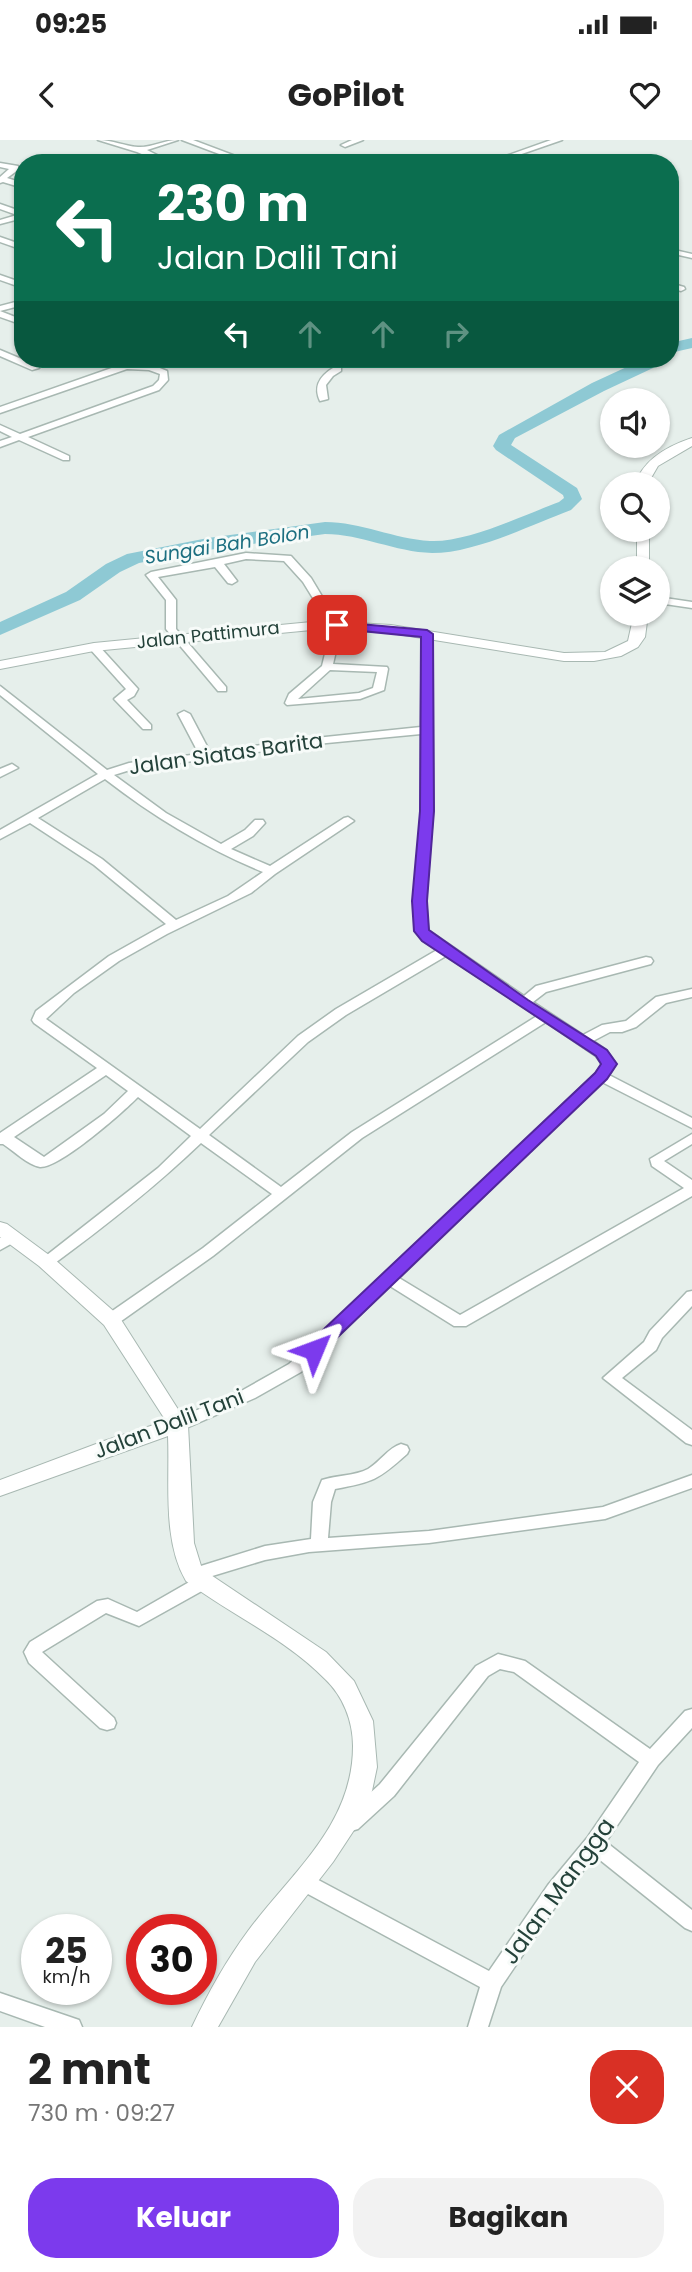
<!DOCTYPE html>
<html lang="id">
<head>
<meta charset="utf-8">
<style>
  body { margin:0; font-family:Poppins,sans-serif; background:#f2f2f2; color:#222; height:100vh; display:flex; flex-direction:column; font-size:26px; white-space:nowrap }
  * { box-sizing:border-box; margin:0 }
  p { font-size:23px; color:#767676 }
  .icon { flex:none; width:38px; height:38px; fill:none; stroke:currentColor; stroke-width:2; stroke-linecap:round; stroke-linejoin:round }
  .map { position:relative; height:1887px; overflow:hidden }
  .drawer { display:flex; flex-direction:column; background:#fff; flex:1 }
  .drawer>* { flex:none }
  .guide { position:absolute; left:14px; top:14px; width:665px; height:214px; border-radius:28px; box-shadow:0 2px 5px #0004; background:#0b6e4f; color:#fff; overflow:hidden }
  .controls { position:absolute; left:600px; top:248px; display:grid; gap:14px }
  .controls a { display:grid; place-items:center; width:70px; height:70px; border-radius:50%; background:#fff; box-shadow:0 2px 5px #0004; font-size:35px }
  .speed { position:absolute; left:21px; top:1774px; display:flex; gap:14px; font-size:35px; font-weight:700; text-align:center }
  .speed>* { display:grid; place-content:center; width:91px; height:91px; border-radius:50%; background:#fff; box-shadow:0 2px 5px #0004; line-height:1 }
  .speed small { font-size:18px; font-weight:400 }
  .speed .limit { border:10px solid #d22; background:#fff; color:#111 }
  .pin { position:absolute; display:grid; place-items:center; width:60px; height:60px; color:#fff; margin:-30px; border-radius:14px; box-shadow:0 4px 10px #0006 }
  .me { position:absolute; width:77px; margin:-38px; rotate:46deg; stroke-linejoin:round; filter:drop-shadow(0 0 5px #0008) }
  .turn { display:flex; align-items:center; gap:24px; height:147px; padding:0 28px; font-size:32px }
  .turn .icon { width:91px; height:91px; stroke-width:2.5 }
  .turn b { display:block; font-size:49px; line-height:60px }
  .lanes { display:flex; align-items:center; height:66px; padding:0 28px; background:#0003; justify-content:center; gap:35px; direction:ltr }
  .lanes .off { opacity:.35 }
  .round { display:grid; place-items:center; flex:none; width:74px; height:74px; border-radius:28px; background:#f2f2f2 }
  .overview { display:flex; align-items:center; justify-content:space-between; height:119px; padding:0 28px }
  h1 { font-size:42px; font-weight:700; line-height:52px }
  .action { display:flex; gap:14px; margin-top:auto; padding:14px 28px }
  .action a { flex:1; height:80px; border-radius:28px; background:#7c3aed; color:#fff; font-size:28px; font-weight:700; line-height:80px; text-align:center }
  .action a+a { background:#f2f2f2; color:#222 }
  .status { display:flex; justify-content:space-between; align-items:center; height:49px; padding:0 35px; background:#fff; direction:ltr }
  .status svg { height:19px; fill:currentColor }
  header { display:flex; justify-content:space-between; align-items:center; height:91px; padding:0 28px; background:#fff; font-size:32px; font-weight:700 }
  .map>svg:first-child { display:block }
  .lines { fill:none; stroke-linecap:round; stroke-linejoin:round }
  .river { fill:#8ec9d4; fill-rule:evenodd }
  .minor-casing { stroke:#a8b8b2; stroke-width:3 }
  .tertiary-casing { stroke:#a8b8b2; stroke-width:2 }
  .minor { fill:#fff; fill-rule:evenodd }
  .tertiary { fill:#fff; fill-rule:evenodd }
  .route { fill:#7c3aed; stroke:#51269a; stroke-width:2 }
  .labels { text-anchor:middle; stroke-width:6; stroke-linejoin:round; paint-order:stroke }
  .far-street-label { font-size:18px; fill:#24423a; stroke:#f7fbf9 }
  .far-water-label { font-size:19px; font-style:italic; fill:#1c6f80; stroke:#f7fbf9 }
  .street-label { font-size:21px; fill:#24423a; stroke:#f7fbf9 }
  .near-street-label { font-size:24px; fill:#24423a; stroke:#f7fbf9 }
</style>
</head>
<body>
<div class="status"><b>09:25</b><svg viewBox="0 0 49 12"><path d="M0 12V9h3v3zM5 12V6h3v6zM10 12V3h3v9zM15 12V0h3v12zM26 1h20v11H26zM47 4h2v5h-2z"/></svg></div>
<header><svg class="icon" aria-label="back" viewBox="0 0 24 24"><path d="M15 5l-7 7 7 7"/></svg>GoPilot<svg class="icon" aria-label="heart" viewBox="0 0 24 24"><path d="M12 20l-8-8c-3-5 5-10 8-4 3-6 11-1 8 4z"/></svg></header>
<div class="map">
<svg width="692" height="1887" viewBox="0 0 692 1887">
  <rect width="100%" height="100%" fill="#e6efeb"/>
  <g class="lines">
    <g class="river">
      <path d="M692,198v10l-22,5v-10z"/>
      <path d="M644,219h16l-7,9 -49,23 -89,47 -4,7 66,43 5,11 -11,11c-40,15 -96,43 -139,43 -37,-1 -71,-19 -107,-19l-117,16 -69,13 -19,9 -40,28 -80,35v-13l66,-30 40,-28 21,-10 81,-16 117,-16c36,0 69,17 105,19 36,2 94,-26 129,-39l5,-4 -1,-3 -67,-45 -3,-4 6,-11 93,-52z"/>
    </g>
    <defs>
      <g id="minor">
        <path d="M98,0c15,0 26,6 40,7 13,1 26,-7 40,-7l-31,10 26,13h-10l-26,-11z"/>
        <path d="M182,0h11l61,23h-11z"/>
        <path d="M352,0h11l-18,7 -4,-2z"/>
        <path d="M551,0h11l-49,17 8,6h-9l-9,-6z"/>
        <path d="M0,23l18,3v4l-11,8 16,5v5l-20,-6 -3,1v-6l9,-8 -9,-2z"/>
        <path d="M0,64l23,8v6l-23,6v-4l17,-5 -17,-6z"/>
        <path d="M0,97l23,8v5l-23,-8z"/>
        <path d="M670,109l22,5v4l-22,-5z"/>
        <path d="M0,135l23,8v5l-23,-8z"/>
        <path d="M670,143l14,4 1,2 -4,2 -11,-3z"/>
        <path d="M23,160v5l-23,6 23,9v5l-23,-8v-11z"/>
        <path d="M0,210l38,16 1,2 -7,2 -32,-14z"/>
        <path d="M350,219h14l-23,7v5l-8,5 -7,9 2,14 -8,2c-7,-15 0,-25 13,-33v-5z"/>
        <path d="M126,223l24,1 17,7 1,9 -9,10 -131,47 41,19v4h-6l-44,-20 -19,7v-6l12,-4 -12,-6v-6l20,9 133,-48 6,-6 1,-6 -11,-4 -22,-1 -127,44v-6z"/>
        <path d="M246,413l45,3 20,22 18,30 -2,17 -5,3 -5,-3 2,-17 -16,-26 -19,-21 -38,-2 -22,5 13,17 -5,3 -4,-1 -13,-16 -57,10 18,23v29l50,58v4h-8l-52,-62v-29l-20,-25 5,-3z"/>
        <path d="M658,457l34,5v6l-34,-5z"/>
        <path d="M337,482l5,3 -9,39 54,3 1,2 -4,21 -24,9 -73,6 -2,-2 4,-9 33,-28 10,-41zM330,530l47,2 -4,16 -14,5 -61,6z"/>
        <path d="M427,491l5,3 1,177 -7,90 2,29 96,66 12,-10 110,-29 5,1 2,3 -2,3 -105,28 -13,10 50,33 19,-10 24,-4 30,-24 36,-8v8l-26,6 -30,24 -14,5h-12l-17,9 13,9 10,14 -7,11 83,43v10l-90,-46 -203,196 61,37 224,-127 -32,-22 -2,-7 42,-25v10l-28,17 28,19v16l-226,130h-12l-64,-40 -89,86 -46,26 -71,31h-12l-2,-4 2,-4 71,-31 46,-26 307,-291 6,-9 -6,-8 -50,-34 -184,116 -149,118 -96,68h-12l-2,-4 2,-4 98,-68 69,-54 -71,-51c-47,45 -97,84 -150,123l-5,1 -8,-5 120,-94 33,-32 -53,-39c-16,16 -78,71 -98,70 -12,-2 -26,-16 -37,-23h-3v-11l97,-65 -63,-45 -2,-3 4,-9 73,-55 57,-32 -72,-59 -64,-42 -30,16v-9l98,-56 -98,-79v-9l107,84 22,-7 70,-9 -21,-40 6,-3 6,3 20,38 96,-13 115,-12 1,-93zM421,594v77l-7,90 2,30 6,9 15,10 -101,59 -38,27 -98,93 -154,-110 28,-26 45,-32 48,-27 84,-41 24,-19 79,-53 -6,-4 -4,1 -74,48 -39,-17 22,-13 12,-13 -2,-3h-8l-10,10 -24,14 -55,-31 -52,-38 16,-5 176,-25zM105,639c49,38 100,69 158,93l-35,24 -52,24 -74,-61 -64,-41zM446,816l91,60 -185,116 -71,55 -72,-52 99,-93 38,-27zM106,935l22,16 -24,23 -60,43 -30,-20z"/>
        <path d="M94,504l4,1 40,44 -4,7 -7,4 24,25v4h-8l-29,-30 12,-10 -36,-40v-4z"/>
        <path d="M12,624l6,4 -18,9v-8z"/>
        <path d="M13,1092l8,5 -3,3 -18,10v-12z"/>
        <path d="M692,1151v15l-30,32 -6,12 -34,28 70,52v15l-6,-2 -83,-65 41,-36 6,-11 37,-39z"/>
        <path d="M401,1304l6,2 2,4 -2,4c-29,26 -34,28 -72,35l-4,13 -3,36 101,-7 174,-24 89,-32v13l-87,31 -176,24 -120,9 -44,8 -56,17 3,5 -3,5 -70,39 -33,-13 -64,39 72,66 2,5 -2,5 -7,2 -7,-2 -71,-65 -5,-11 6,-10 67,-41 11,-2 29,13 54,-31 -6,-6 3,-5 77,-24 46,-7 2,-37 9,-22c15,-5 33,-4 46,-11 12,-7 20,-21 33,-25z"/>
        <path d="M498,1514l27,7 125,88 35,-38 7,-2v19l-34,37 -52,77 86,68v21l-7,-3 -90,-72 -33,41 -61,90 -13,40h-20l12,-40 -185,-100 -3,-6 3,-6 7,-2 7,2 180,96 59,-86 39,-47 52,-76 -125,-90 -14,-3 -12,7 -94,120 -36,33 -7,2 -7,-2 -3,-6 3,-6 36,-33 96,-118z"/>
        <path d="M0,1853l79,27 3,7h-37l-45,-16z"/>
      </g>
      <g id="tertiary">
        <path d="M692,298v8l-34,20 -11,19h-12c8,-26 33,-39 57,-47z"/>
        <rect x="637" y="390" width="12" height="39"/>
        <path d="M634,474h14l-3,23 -7,10 -17,9 -27,5h-30l-173,-28 -69,-4 -228,22 -94,18v-8l94,-18 228,-22 69,4 173,28 41,-1 23,-11z"/>
        <path d="M0,1082l7,2 46,34 65,57 70,110 6,118 8,26 124,83 28,29 19,40 4,46 -5,24 -12,30 -27,41 -78,100 -37,65h-26c16,-34 34,-66 56,-96 44,-59 105,-106 105,-185 0,-25 -10,-50 -28,-67 -40,-41 -94,-64 -139,-98 -24,-41 -16,-99 -18,-145l-168,60v-16l104,-39 62,-20 -62,-96 -65,-59 -39,-29z"/>
      </g>
    </defs>
    <use href="#minor" class="minor-casing"/>
    <use href="#tertiary" class="tertiary-casing"/>
    <use href="#minor" class="minor"/>
    <use href="#tertiary" class="tertiary"/>
  </g>
  <path class="route" d="M337,482l90,8 6,4 1,177 -7,90 2,29 99,70 79,50 10,14 -10,15 -287,275h-13l-2,-4 2,-5 288,-272 6,-9 -5,-8 -174,-115 -8,-10 -2,-30 8,-90 1,-174 -89,-9v-5z"/>
  <g class="labels">
    <g class="far-street-label">
      <text transform="translate(208 495) rotate(-6)" y="6">Jalan Pattimura</text>
    </g>
    <g class="far-water-label">
      <text transform="translate(227 404) rotate(-9)" y="7">Sungai Bah Bolon</text>
    </g>
    <g class="street-label">
      <text transform="translate(226 614) rotate(-8)" y="7">Jalan Siatas Barita</text>
      <text transform="translate(169 1284) rotate(-21)" y="7">Jalan Dalil Tani</text>
    </g>
    <g class="near-street-label">
      <text transform="translate(558 1751) rotate(-54)" y="8">Jalan Mangga</text>
    </g>
  </g>
</svg>
<div class="controls">
<a><svg class="icon" aria-label="sound" viewBox="0 0 24 24"><path d="M4 9h4l5-4v14l-5-4H4zM17 9q2 3 0 6"/></svg></a>
<a><svg class="icon" aria-label="search" viewBox="0 0 24 24"><circle cx="10" cy="10" r="6"/><path d="M15 15l6 6"/></svg></a>
<a><svg class="icon" aria-label="layers" viewBox="0 0 24 24"><path d="M12 4l9 5-9 5-9-5zM3 14l9 5 9-5"/></svg></a>
</div>
<div class="speed"><div>25<small>km/h</small></div><div class="limit">30</div></div>
<div class="pin" style="left:337px;top:485px;background:#d93025"><svg class="icon" aria-label="arrive" viewBox="0 0 24 24"><path d="M6 21V4h12l-3 4 3 4H6"/></svg></div>
<svg class="me" style="left:314px;top:1210px" viewBox="-20 -20 40 40"><path d="M0-17L14 15 0 8-14 15z" fill="#7c3aed" stroke="#fff" stroke-width="4"/></svg>
<div class="guide">
<div class="turn"><svg class="icon" aria-label="left" viewBox="0 0 24 24"><path d="M17 20v-9H6M10 6l-5 5 5 5"/></svg><div><b>230 m</b>Jalan Dalil Tani</div></div>
<div class="lanes"><svg class="icon" aria-label="left" viewBox="0 0 24 24"><path d="M17 20v-9H6M10 6l-5 5 5 5"/></svg><svg class="icon off" aria-label="ahead" viewBox="0 0 24 24"><path d="M12 20V5M6 11l6-6 6 6"/></svg><svg class="icon off" aria-label="ahead" viewBox="0 0 24 24"><path d="M12 20V5M6 11l6-6 6 6"/></svg><svg class="icon off" aria-label="right" viewBox="0 0 24 24"><path d="M7 20v-9h11M14 6l5 5-5 5"/></svg></div>
</div>
</div>
<section class="drawer">
<div class="overview"><div><h1>2 mnt</h1><p>730 m · 09:27</p></div><a class="round" style="background:#d93025;color:#fff"><svg class="icon" aria-label="close" viewBox="0 0 24 24"><path d="M6 6l12 12M18 6L6 18"/></svg></a></div>
<div class="action"><a>Keluar</a><a>Bagikan</a></div>
</section>
</body>
</html>
